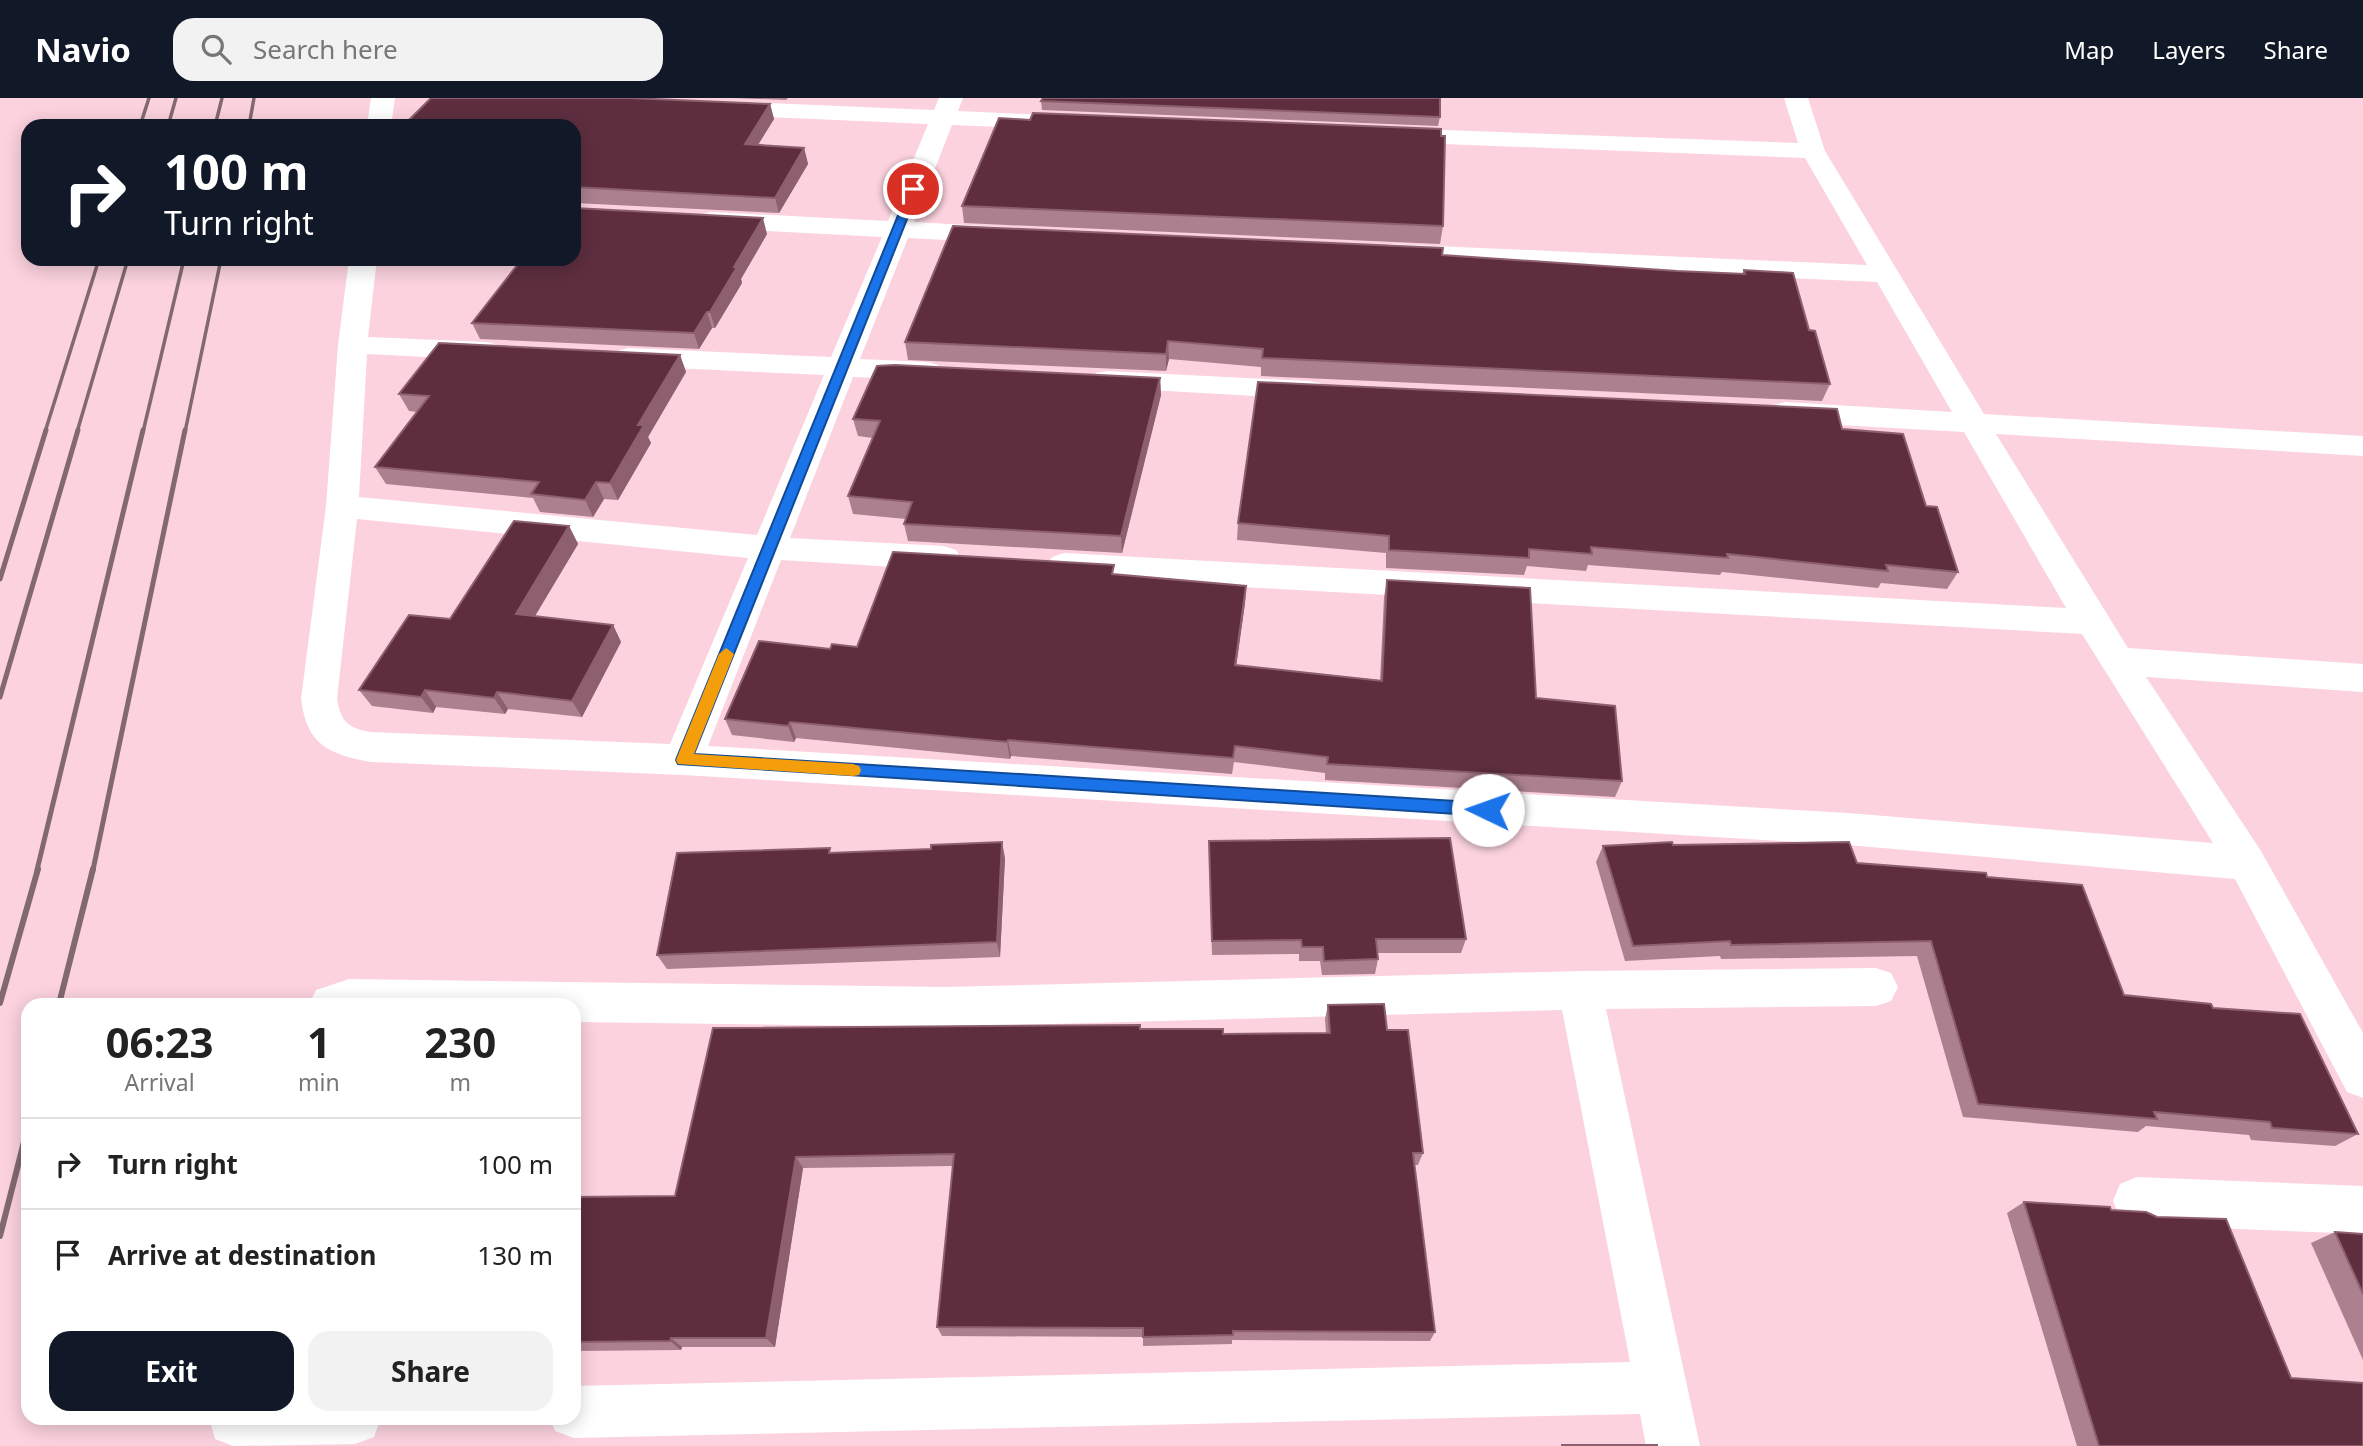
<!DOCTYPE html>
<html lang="en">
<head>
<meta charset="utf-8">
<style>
  body { margin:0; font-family:"Noto Sans",sans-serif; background:#f2f2f2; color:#222; height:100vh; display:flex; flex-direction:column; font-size:26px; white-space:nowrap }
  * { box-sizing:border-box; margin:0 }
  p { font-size:23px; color:#767676 }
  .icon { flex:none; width:38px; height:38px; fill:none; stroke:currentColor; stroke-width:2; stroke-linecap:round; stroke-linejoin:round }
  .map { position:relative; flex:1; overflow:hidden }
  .drawer { position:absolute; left:21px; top:900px; width:560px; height:427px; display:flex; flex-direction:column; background:#fff; border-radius:21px; box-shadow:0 4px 18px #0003 }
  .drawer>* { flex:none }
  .banner { position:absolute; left:21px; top:21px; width:560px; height:147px; border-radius:21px; box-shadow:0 4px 18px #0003; background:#111827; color:#fff; overflow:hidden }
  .pin { position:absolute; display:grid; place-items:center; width:60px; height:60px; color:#fff; margin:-30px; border:4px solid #fff; border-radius:50%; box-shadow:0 2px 7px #0007 }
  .me { position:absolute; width:77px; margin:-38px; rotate:273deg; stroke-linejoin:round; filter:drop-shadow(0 0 5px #0008) }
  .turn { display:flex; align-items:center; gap:24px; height:147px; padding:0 28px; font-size:32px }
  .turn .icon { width:91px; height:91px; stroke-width:2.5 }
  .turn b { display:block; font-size:49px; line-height:60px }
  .eta { display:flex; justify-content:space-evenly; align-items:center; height:119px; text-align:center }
  .eta b { font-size:42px; font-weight:700; line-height:49px }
  .action { display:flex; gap:14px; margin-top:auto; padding:14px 28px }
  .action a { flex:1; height:80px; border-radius:21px; background:#111827; color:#fff; font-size:28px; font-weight:700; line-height:80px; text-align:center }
  .action a+a { background:#f2f2f2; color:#222 }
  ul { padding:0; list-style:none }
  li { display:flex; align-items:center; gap:21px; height:91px; padding:0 28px; border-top:2px solid #e0e0e0 }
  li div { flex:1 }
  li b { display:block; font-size:26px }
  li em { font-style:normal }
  header { display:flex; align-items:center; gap:42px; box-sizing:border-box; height:98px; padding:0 35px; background:#111827; color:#fff }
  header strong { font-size:33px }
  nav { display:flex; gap:38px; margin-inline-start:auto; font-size:24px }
  .search { width:490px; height:63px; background:#f2f2f2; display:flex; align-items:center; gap:18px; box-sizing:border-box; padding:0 24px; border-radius:21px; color:#767676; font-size:26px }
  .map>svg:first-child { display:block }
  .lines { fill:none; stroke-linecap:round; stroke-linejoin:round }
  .street { fill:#fff; fill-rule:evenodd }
  .rail-far2 { stroke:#826970; stroke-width:3.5 }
  .rail-far1 { stroke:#826970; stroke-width:5 }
  .rail { stroke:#826970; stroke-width:6 }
  .wall { fill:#ac808e }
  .shaded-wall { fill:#8d5f6f }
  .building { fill:#5e2e3f; stroke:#8d5f6f; stroke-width:2 }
  .route { fill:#1a73e8; stroke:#114b97; stroke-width:2 }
  .slow { fill:#f59e0b }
</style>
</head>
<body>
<header>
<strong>Navio</strong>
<div class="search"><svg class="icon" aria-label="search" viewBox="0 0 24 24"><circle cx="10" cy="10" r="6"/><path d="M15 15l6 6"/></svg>Search here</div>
<nav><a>Map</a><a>Layers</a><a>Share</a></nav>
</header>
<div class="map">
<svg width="2363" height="1348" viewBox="0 0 2363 1348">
  <rect width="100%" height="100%" fill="#fbd2de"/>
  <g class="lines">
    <g class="street">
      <path d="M371,0h24l-4,28h-24z"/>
      <path d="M939,0h24l-5,13 91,4 9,2 3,5 -3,5 -9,2 -97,-4 -38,97 88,5 9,2 4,6 -4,6 -9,2 -94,-5 -48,121 68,3 10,3 5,6 -5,6 -10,3 -75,-3 -63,161 154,8 12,4 5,8 -5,8 -12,4 -163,-10 -73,186 1140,67 365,30 -131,-209 -1018,-57 -12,-4 -5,-8 5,-8 12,-4 1002,55 -102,-176 -179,-10 -11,-3 -4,-7 4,-7 11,-3 167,10 -75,-130 -486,-22 -10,-2 -3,-6 3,-6 10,-2 476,21 -62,-107 -413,-16 -9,-2 -3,-5 3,-5 9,-2 406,15 -14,-45h24l17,53 159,263 379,22v20l-367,-22 132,214 235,16v28l-217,-15 115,174 102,182v65l-16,-6 -112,-213 -387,-34 -1165,-70 -312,-13c-43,-8 -64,-17 -70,-63l25,-193 12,-161 11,-86h28l-9,78 120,5 10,3 5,6 -5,6 -10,3 -121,-6 -8,143 398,38 67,-160 -196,-9 -10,-3 -5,-6 5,-6 10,-3 203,9 51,-120 -170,-9 -9,-2 -4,-6 4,-6 9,-2 176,9 40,-97 -207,-9 -8,-2 -4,-5 4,-5 8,-2 213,9zM357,421l391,39 -78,186 -299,-12c-23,-4 -30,-10 -34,-33z"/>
      <path d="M1107,273l202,10 11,2 4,7 -4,7 -11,2 -213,-12 -4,-7 4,-7z"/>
      <path d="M1876,870l15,5 7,14 -7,14 -15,5 -270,3 94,437h-54l-6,-32 -1066,24 -19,-7 -5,-13h24v-32l1056,-24 -68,-352 -617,17 -371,-5v-18h-265l7,-14 33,-11 596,8 635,-16z"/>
      <path d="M2137,1079l226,9v48l-226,-9 -17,-7 -7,-17 7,-17z"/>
      <path d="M209,1320h172l-7,19 -19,7 -122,2 -18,-7z"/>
    </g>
    <g class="rail-far2">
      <path d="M140,28l9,-28"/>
      <path d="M168,28l8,-28"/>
      <path d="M215,28l7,-28"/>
      <path d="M249,28l5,-28"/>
      <path d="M45,334l54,-173"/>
      <path d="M77,334l51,-173"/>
      <path d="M143,334l41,-173"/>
      <path d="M185,334l36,-173"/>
    </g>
    <g class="rail-far1">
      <path d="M0,481l46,-149"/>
      <path d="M0,599l78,-267"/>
      <path d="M37,772l106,-440"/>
      <path d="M93,772l92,-440"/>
    </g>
    <g class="rail">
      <path d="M0,905l38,-134"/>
      <path d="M59,906l34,-135"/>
      <path d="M0,1138l28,-110"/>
    </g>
  </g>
  <g class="wall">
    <path d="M735,0h53l-2,2z"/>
    <path d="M1041,3l399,16 -2,9 -396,-16z"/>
    <path d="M770,6l4,15 -16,26 46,3 4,16 -29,49 -205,-10v-77h-162l-3,-6z"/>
    <path d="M962,108l481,20 -3,18 -476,-21z"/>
    <path d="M767,136l-26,45 1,4 -27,45h-3l-13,21 -219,-10 -8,-16 46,-59 -52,-5h108z"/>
    <path d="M1442,157l235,16 65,3 2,-4 65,60 21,54 -8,17 -561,-25v-9l-92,-8 -3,12 -258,-11 -3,-18z"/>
    <path d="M680,257l6,17 -38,65 3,6 -33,57 -14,-1 -11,18 -53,-5 -7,-14 -147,-14 -11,-17 42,-55 -8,-1 -10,-17z"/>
    <path d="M1160,280l1,17 -39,158 -214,-12 -4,-17 2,-5 -53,-5 -5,-18 25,-58 -15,-2 -5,-17z"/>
    <path d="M1842,331l84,77 32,66 -11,17 -66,-6 -3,5 -156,-16 -2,3 -132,-10 -2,6 -59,-5 -3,9 -138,-7v-15l-149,-13 1,-17z"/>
    <path d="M569,428l9,18 -43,72 78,9 8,17 -39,75 -74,-8 -3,5 -69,-7 -3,6 -61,-7 -13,-16z"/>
    <path d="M1115,477l131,11 -1,17 -9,62 144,15 4,-83 3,-17 149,118 86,83 -7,16 -290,-17v-7l-91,-11 -2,12 -221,-18 -1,3 -214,-21 -2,4 -62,-7 -7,-16 105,-70 27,-2z"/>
    <path d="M1209,743l257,98 -5,14h-84l1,6 -3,15 -53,1 -2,-14h-21v-7l-87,1z"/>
    <path d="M1673,747l184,18 130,14 137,118 89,13 145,126 -23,12 -84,-6 -2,-5 -103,-9 -8,6 -175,-15 -46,-161 -196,3 -1,-3 -95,5 -29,-99 7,-16z"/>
    <path d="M832,755l173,5 -5,99 -333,12 -10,-14z"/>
    <path d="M1328,907l59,25 36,123 -5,12h-4l21,167 -5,9 -198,-1v4l-89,2v-9l-201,-1 -5,-9 16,-161 -150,2 -28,179h-93l-1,3 -107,1v-154l101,-1 465,-167 83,5 103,-1 -1,-14z"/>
    <path d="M2024,1104l267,176 72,68h-286l-70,-233z"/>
    <path d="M2335,1134l28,2v126l-52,-117z"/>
  </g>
  <g class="shaded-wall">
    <path d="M770,6l4,15 -25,40 -4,-15z"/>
    <path d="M804,50l4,16 -29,49 -4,-15z"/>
    <path d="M763,120l4,16 -26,45 1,4 -27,45 -5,-16 24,-45z"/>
    <path d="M707,214l5,16 -13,21 -5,-16z"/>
    <path d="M1168,243l1,18 -3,12v-17z"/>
    <path d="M680,257l6,17 -38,65 3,6 -33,57 -8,-17 28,-58z"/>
    <path d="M1160,280l1,17 -39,158 -1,-17z"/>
    <path d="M596,384l8,17 -11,18 -8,-17z"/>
    <path d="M569,428l9,18 -52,87 -10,-17z"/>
    <path d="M1246,488l-1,17 -11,79 1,-17z"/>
    <path d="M613,527l8,17 -39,75 -10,-16z"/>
    <path d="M425,592l11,17 -3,6 -12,-16z"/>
    <path d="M497,594l11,17 -3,5 -11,-16z"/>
    <path d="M790,624l6,16 -2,4 -6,-16z"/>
    <path d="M1008,642l3,16 -1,3 -3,-17z"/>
    <path d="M1002,744l3,16 -5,99 -3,-15z"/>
    <path d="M796,1059l7,11 -28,179 -9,-9z"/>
    <path d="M671,1240l11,9 -1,3 -11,-9z"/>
  </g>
  <g class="building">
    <path d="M431,0h198l141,6 -25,40 59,4 -29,50 -201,-11v-61h-101l1,-1 -65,-5z"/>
    <path d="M1043,0h397v19l-399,-16z"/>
    <path d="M1033,15l408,16v7h4l-2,90 -481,-20 37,-88 31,2z"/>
    <path d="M574,110l189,10 -29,49h3l-27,45h-3l-13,21 -222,-10 50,-64h52z"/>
    <path d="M953,128l490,22 -1,7 235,16 68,3 -1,-4 49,3 16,57 6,1 15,53 -568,-26 1,-9 -95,-8 -2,13 -261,-12z"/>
    <path d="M439,245l241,12 -42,70h6l-34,58 -14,-1 -11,18 -54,-6 8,-12 -164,-15 54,-71 -30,-2z"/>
    <path d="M895,267l265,13 -39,158 -217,-12 8,-22 -64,-6 32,-75 -27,-2 24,-53z"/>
    <path d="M1258,284l579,27 5,20 61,5 23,72 11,1 21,65 -72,-7 2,6 -161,-17 1,4 -137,-11 1,7 -63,-5v9l-140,-8v-14l-151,-13z"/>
    <path d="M514,423l55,5 -53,88 97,11 -41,76 -75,-9 -3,6 -69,-8 -4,7 -62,-7 50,-75 41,4z"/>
    <path d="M893,454l221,13 -2,9 134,12 -11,79 147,16 5,-101 143,8 6,110 79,8 7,75 -295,-17 1,-7 -93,-11 -2,12 -225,-18 -1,2 -217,-20 -2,4 -63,-7 34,-78 71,8 2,-5 25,3z"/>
    <path d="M1450,740l16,101h-90l2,20 -54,2 -1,-14h-21l-1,-7 -89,1 -3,-100z"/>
    <path d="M1002,744l-5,100 -340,13 20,-102 153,-5 -1,5 102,-4v-4z"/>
    <path d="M1672,744l1,3 176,-3 8,21 129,10 1,4 95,8 42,110 87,9 2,4 87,6 58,120 -86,-6 -2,-6 -116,-10 3,7 -179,-15 -47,-163 -200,4 -1,-4 -97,5 -30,-100z"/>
    <path d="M1384,906l3,26h21l15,123h-10l22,179 -202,-1v4l-90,2v-9l-206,-1 17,-173 -158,3 -30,181h-95l-1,3 -96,1v-145l101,-1 38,-168 427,-3v4h83v5l107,-1 -2,-28z"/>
    <path d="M2024,1104l86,5 1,3 35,2 11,5 69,2 65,159 72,5v63h-264z"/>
    <path d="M2335,1134l28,2v60z"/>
    <rect x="1562" y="1347" width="95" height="1"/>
  </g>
  <path class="route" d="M910,88l9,3 -225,565 794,49 5,2 3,5 -3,4 -5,2 -810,-52 -2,-4z"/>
  <path class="slow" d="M726,550l8,6 -40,100 159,10 6,2 2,4 -2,5 -6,1 -175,-12 -2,-4 43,-106z"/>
</svg>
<div class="pin" style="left:913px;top:91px;background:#d93025"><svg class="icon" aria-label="arrive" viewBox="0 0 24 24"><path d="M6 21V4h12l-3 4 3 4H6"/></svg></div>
<svg class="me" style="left:1488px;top:712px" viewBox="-20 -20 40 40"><circle r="19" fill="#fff"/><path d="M0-13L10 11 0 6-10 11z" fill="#1a73e8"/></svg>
<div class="banner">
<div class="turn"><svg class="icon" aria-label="right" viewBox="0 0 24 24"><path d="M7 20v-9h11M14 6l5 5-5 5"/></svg><div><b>100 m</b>Turn right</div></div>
</div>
<section class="drawer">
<div class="eta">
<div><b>06:23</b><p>Arrival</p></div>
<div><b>1</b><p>min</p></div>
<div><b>230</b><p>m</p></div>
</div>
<ul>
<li><svg class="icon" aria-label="right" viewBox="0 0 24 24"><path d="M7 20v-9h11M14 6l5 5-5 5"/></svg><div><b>Turn right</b></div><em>100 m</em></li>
<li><svg class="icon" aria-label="arrive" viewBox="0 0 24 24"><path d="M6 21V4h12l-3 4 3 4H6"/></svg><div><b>Arrive at destination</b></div><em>130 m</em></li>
</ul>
<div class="action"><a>Exit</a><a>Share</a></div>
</section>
</div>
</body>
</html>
